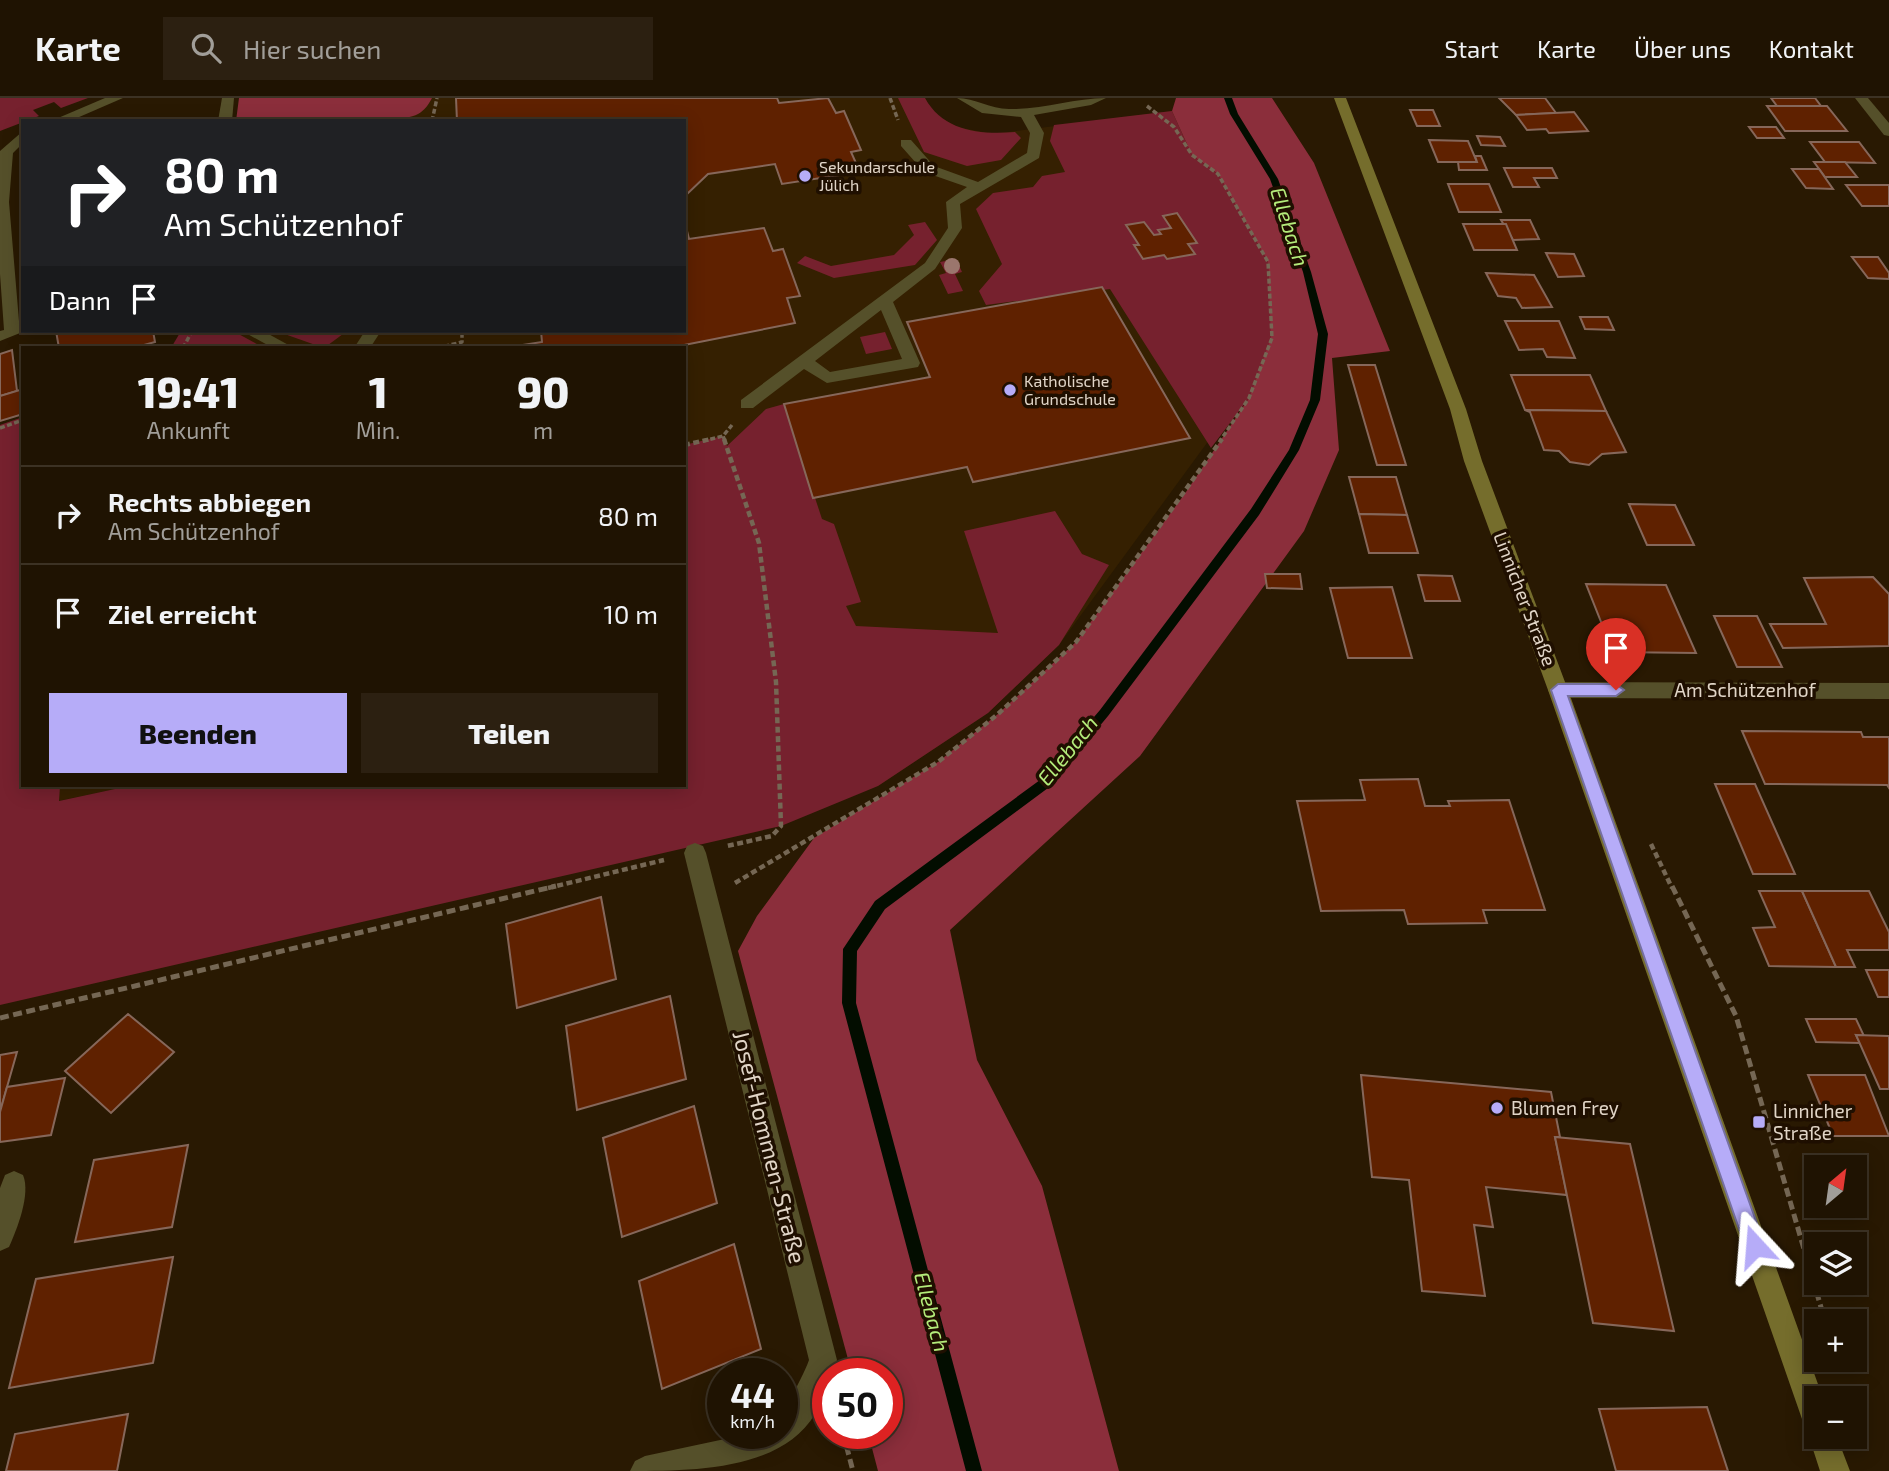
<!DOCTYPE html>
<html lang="de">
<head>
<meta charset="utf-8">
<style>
  body { margin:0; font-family:"Exo 2",sans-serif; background:#2c2011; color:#f1f3f6; height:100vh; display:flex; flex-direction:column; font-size:26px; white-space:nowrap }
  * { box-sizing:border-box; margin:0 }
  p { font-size:23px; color:#a19e99 }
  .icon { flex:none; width:38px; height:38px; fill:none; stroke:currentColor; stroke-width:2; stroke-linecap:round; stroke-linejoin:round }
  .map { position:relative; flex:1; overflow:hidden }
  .details { position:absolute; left:21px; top:248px; width:665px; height:441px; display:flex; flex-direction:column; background:#1f1302; border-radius:0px; box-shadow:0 4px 18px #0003,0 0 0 2px #3c3224 }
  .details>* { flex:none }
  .hud { position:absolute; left:21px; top:21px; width:665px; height:214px; border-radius:0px; box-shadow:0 4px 18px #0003,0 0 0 2px #3c3224; background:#202124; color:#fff; overflow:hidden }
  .needle { width:46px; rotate:29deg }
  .controls { position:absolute; left:1804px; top:1057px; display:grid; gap:14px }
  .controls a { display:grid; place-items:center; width:63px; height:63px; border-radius:0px; background:#1f1302; box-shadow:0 4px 18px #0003,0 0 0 2px #3c3224; font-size:35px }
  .speed { position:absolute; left:707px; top:1260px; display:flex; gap:14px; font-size:35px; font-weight:700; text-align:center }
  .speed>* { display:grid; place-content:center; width:91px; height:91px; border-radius:50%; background:#1f1302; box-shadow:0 4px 18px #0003,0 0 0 2px #3c3224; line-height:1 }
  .speed small { font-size:18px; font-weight:400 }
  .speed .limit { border:10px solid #d22; background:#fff; color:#111 }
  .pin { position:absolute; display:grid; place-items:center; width:60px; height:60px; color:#fff; margin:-72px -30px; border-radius:50% 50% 50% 0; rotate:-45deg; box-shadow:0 0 7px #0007 }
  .pin .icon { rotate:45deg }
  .me { position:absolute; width:77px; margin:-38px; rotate:341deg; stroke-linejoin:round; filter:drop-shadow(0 0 5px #0008) }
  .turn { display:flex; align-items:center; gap:24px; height:147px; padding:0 28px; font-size:32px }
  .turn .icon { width:91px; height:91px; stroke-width:2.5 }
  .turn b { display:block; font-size:49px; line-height:60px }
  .then { display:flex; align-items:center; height:66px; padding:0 28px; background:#0003; gap:14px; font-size:26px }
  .eta { display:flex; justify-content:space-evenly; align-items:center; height:119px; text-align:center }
  .eta b { font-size:42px; font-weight:800; line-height:49px }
  .button { display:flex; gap:14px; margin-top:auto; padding:14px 28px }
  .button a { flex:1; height:80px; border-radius:0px; background:#b6acf8; color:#111; font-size:28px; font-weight:800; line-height:80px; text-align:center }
  .button a+a { background:#2c2011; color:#f1f3f6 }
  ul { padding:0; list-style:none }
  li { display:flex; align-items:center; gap:21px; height:98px; padding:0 28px; border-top:2px solid #3c3224 }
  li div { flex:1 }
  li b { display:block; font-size:26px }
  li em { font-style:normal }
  header { display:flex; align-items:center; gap:42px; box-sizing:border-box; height:98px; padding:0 35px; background:#1f1302; border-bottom:2px solid #3c3224 }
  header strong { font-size:33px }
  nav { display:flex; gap:38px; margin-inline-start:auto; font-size:24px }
  .search { width:490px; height:63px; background:#2c2011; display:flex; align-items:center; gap:18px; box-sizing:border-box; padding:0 24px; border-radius:0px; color:#a19e99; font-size:26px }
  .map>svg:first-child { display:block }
  .built { fill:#352001 }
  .green { fill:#76212e }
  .forest { fill:#8b2e3b }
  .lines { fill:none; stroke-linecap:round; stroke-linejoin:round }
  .stream { fill:#030d00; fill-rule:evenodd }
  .building { fill:#5f2100; stroke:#86675a; stroke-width:2 }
  .path-far2 { stroke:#756754; stroke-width:3.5; stroke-dasharray:5 2.5; stroke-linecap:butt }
  .path-far1 { stroke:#756754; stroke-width:4.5; stroke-dasharray:6 3.5; stroke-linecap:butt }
  .path { stroke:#756754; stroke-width:5; stroke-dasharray:9 4.5; stroke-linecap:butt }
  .lane { fill:#55502a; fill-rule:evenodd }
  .street { fill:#55502a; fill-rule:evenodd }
  .secondary { fill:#756d2c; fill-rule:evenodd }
  .tree { fill:#9b766d }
  .route { fill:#b6acf8; stroke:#7670a1; stroke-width:2 }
  .poi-dot { fill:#b6acf8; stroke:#1f0f00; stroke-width:2.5 }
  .labels { text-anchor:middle; stroke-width:7; stroke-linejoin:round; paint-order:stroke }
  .far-poi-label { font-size:16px; fill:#e1d5c7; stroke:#1f0f00; text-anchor:start }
  .street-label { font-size:19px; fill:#e1d5c7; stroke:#1f0f00 }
  .poi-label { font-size:19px; fill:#e1d5c7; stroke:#1f0f00; text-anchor:start }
  .water-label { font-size:21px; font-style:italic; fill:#b4ec7a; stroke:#1f0f00 }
  .near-street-label { font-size:23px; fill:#e1d5c7; stroke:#1f0f00 }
</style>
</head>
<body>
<header>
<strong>Karte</strong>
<div class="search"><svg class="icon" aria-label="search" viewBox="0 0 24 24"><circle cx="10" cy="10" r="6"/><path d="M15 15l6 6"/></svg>Hier suchen</div>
<nav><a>Start</a><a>Karte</a><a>Über uns</a><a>Kontakt</a></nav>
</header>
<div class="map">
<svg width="1889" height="1373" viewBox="0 0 1889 1373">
  <rect width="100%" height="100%" fill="#291902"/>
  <path class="built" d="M246,0h679l9,16 23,13 36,7 179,-23 76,131 -14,164 -175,239 -71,68 -110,73 -878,54 111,-50 -111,23v-363l23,336h661v-438h-475l9,-17h466v-210h-444z"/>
  <g class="green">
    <path d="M0,0h88l-27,10 -7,-6 -21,8 6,6 -39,15z"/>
    <path d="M898,0h27c18,33 55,37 90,34l6,6 -20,22 -34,6 -43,-14z"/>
    <path d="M1172,13l20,44 26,19 50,88 4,76 -23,60 -38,50 -101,-159 -124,16 -7,-14 23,-27 -26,-55 17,-16 40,-6 9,-11 23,-4 -15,-31 4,-16z"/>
    <path d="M925,124l12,18 -22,25 -81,13 -37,-15 8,-7 26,10 63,-11 20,-20 -6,-10z"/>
    <path d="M956,161l6,13 -7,2 8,17 -15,3 -9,-19 7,-2 -6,-11z"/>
    <path d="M181,233h52l31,17h-93z"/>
    <path d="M276,233h71l-23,17z"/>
    <path d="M885,234l7,17 -26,5 -6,-17z"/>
    <path d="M784,306l38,115 12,5 27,78 -15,4 10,20 142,7 -34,-102 91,-20 27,43 27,11 -50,80 -71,68 -110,73 -97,40 -781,179v-580l23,-8v369h37l-1,15 56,-12 1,-3h568v-341l39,-9 4,10 39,-37z"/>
  </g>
  <g class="forest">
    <path d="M239,0h193c-3,6 -8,13 -14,16 -23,13 -149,7 -182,7z"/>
    <path d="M1176,0h96l42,65 76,188 -58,7 7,92 -35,81 -164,225 -190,174 27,130 65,126 77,285h-241l-10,-38h19v-59h-35l-114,-423 19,-35 57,-78 124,-76 60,-48 78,-72 110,-150 63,-94 22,-60 -3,-76 -50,-88 -26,-19 -20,-44z"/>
  </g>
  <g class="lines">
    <path class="stream" d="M1224,0h8l6,16 40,65 33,93 17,62 -8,66 -21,50 -40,65 -151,201 -60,72 -163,121 -28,42 -1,52 126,468h-16l-124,-468 1,-54 32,-48 165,-121 60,-70 151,-201 38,-59 21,-50 8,-66 -15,-62 -33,-93 -40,-65z"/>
  </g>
  <g class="building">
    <path d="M456,0h321l2,5 49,-5 8,15 8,-2 17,39 -10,2 9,20 -78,12 -7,-20 -67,10 -24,23v-76h-227z"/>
    <path d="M1499,0h46l11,15 -40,2z"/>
    <path d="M1771,0h44l6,8h-44z"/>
    <path d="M1767,8h60l20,25h-62z"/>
    <path d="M1410,12h23l7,16h-23z"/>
    <path d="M1574,14l14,19 -39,2 -3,-4 -19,1 -11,-15z"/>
    <path d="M1749,29h27l8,11h-27z"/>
    <path d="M1477,38l23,1 5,9 -24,-1z"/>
    <path d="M1429,42l39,1 9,21h-39z"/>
    <path d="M1810,44h49l16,21 -50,-1z"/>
    <path d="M1475,58h6l6,14h-28l-1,-8h19z"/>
    <path d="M1814,64h31l12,15h-32z"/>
    <path d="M1504,70h48l5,10h-23l5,9h-26z"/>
    <path d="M1792,71h27l14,20 -27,-1z"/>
    <path d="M1448,86h41l12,28h-42z"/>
    <path d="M1846,87h43v21h-27z"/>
    <path d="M1177,115l20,30 -9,1 7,10 -28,5 -3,-4 -21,4 -9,-14h5l-13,-20 18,-3 10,13 7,-1 -3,-4 13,-2 -8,-12z"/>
    <path d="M684,121l5,20 75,-11 9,23 10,-2 17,47 -13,2 8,25 -126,25h-165l38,-6 -1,-11h143z"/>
    <path d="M1501,122h29l9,19 -26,1z"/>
    <path d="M1463,126h43l11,26h-43z"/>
    <path d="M1546,155l28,1 10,22 -26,1z"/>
    <path d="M1852,159h26l11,16v6l-21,-1z"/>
    <path d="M1486,175l48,2 18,32 -30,1 -6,-10 -18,-2z"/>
    <path d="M1102,189l88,151 -217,44 -6,-15 -154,31 -29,-94 146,-27 -23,-55z"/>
    <path d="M1580,219h28l6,13 -29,-1z"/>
    <path d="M1505,223h54l16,37 -28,-1 -4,-8 -24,1z"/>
    <path d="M56,233h97l2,11 -22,6h-74z"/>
    <path d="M12,252l5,41 -17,5v-42z"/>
    <path d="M1348,267h27l31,100h-29z"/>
    <path d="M1511,277h79l16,36 -81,-1z"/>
    <path d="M23,291v25l-23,7v-25z"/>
    <path d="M1525,312l81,1 20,41 -24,2 -13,11 -19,-3 -11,-11 -15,-1 -14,-38z"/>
    <path d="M1349,379h47l11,38 -48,-1z"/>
    <path d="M1629,406l46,1 19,40h-47z"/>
    <path d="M1359,416l48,1 11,38h-49z"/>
    <path d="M1265,476h35l2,15 -35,-1z"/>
    <path d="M1418,477l34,1 8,25h-35z"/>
    <path d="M1873,479l16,17v52l-106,2 -13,-24h56l-22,-46z"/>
    <path d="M1586,486l80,1 30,68 -83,-1z"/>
    <path d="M1392,489l20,71h-64l-18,-70z"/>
    <path d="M1714,518h43l25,51h-45z"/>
    <path d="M1742,633l119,1 2,5h26v51l-2,-3 -122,-1z"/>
    <path d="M1418,681l7,27h25l-2,-5 61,-1 36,110h-62l4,13 -79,1 -4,-14 -83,1 -24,-110 68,-1 -5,-20z"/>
    <path d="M1715,686h40l40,90h-42z"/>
    <path d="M1759,793h43l34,76 -67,-1 -16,-38 22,-1z"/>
    <path d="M1802,793h67l20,41v18h-42l8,17h-19z"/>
    <path d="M601,799l15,82 -99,29 -11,-84z"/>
    <path d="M1866,872h23v27h-11z"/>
    <path d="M670,898l16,83 -109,31 -11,-84z"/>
    <path d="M128,916l46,38 -63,61 -46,-42z"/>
    <path d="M1806,921h50l8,17 -8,-1 4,8 -44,-1z"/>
    <path d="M1856,937l33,1v53h-9z"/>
    <path d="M17,954l-10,35 -7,25v-57z"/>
    <path d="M1361,977l190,17 9,45h-5l12,58 -81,-8 7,40 -19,-2 11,71 -63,-5 -13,-111 -37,-3z"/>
    <path d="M1808,977h57l24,61h-56z"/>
    <path d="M65,980l-14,57 -51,7v-30l7,-25z"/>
    <path d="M694,1008l23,97 -95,34 -19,-99z"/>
    <path d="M1555,1039l75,7 44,187 -81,-8z"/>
    <path d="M188,1047l-16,82 -97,15 19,-82z"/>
    <path d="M734,1146l27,105 -99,40 -23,-108z"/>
    <path d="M173,1159l-20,106 -144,25 27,-109z"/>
    <path d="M1707,1309l21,64h-112l-17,-62z"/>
    <path d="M128,1316l-11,57h-111l9,-37z"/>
  </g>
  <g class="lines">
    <g class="path-far2">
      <path d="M890,0l8,22"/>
      <path d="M1147,8l27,21 18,28 26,19 50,88 4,76 -23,60 -29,43"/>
      <path d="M432,23l5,-23"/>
      <path d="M183,250l9,-17"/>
      <path d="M437,250l25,-6v-11"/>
      <path d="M0,330l23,-8"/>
      <path d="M703,343l20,-5"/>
      <path d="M725,343l-2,-5 9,-11"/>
    </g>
    <g class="path-far1">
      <path d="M724,341l35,104 17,139 5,144 -9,10 -45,10"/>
      <path d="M684,347l27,-6"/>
      <path d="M1651,746l21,44"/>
      <path d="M735,785l203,-121 60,-48 78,-72 146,-203"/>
      <path d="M548,790l116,-28"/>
    </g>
    <g class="path">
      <path d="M1672,788l64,130 89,305"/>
      <path d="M0,920l556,-132"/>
      <path d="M1855,1319l4,11"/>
      <path d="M843,1335l10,38"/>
    </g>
    <g class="lane">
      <path d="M222,0h12l-2,23h-14z"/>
      <path d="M957,0c18,0 33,11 52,11 33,1 65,-11 97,-11l-15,7 -57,10 10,18 -5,25 -79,46 2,24 -27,41 -42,33 27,61 -2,4 -91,16 -23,-14 -51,39h-12v-8l184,-137 23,-35 -2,-26 21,-15 -43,-15 -23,-26v-6h10l23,26 44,16 49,-29 3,-20 -9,-16 -39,-4zM881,212l21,49 -72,13 -15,-11z"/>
      <path d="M242,233h21l31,17h-21z"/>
      <path d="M365,233h16l-11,17h-16z"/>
    </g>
    <g class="street">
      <path d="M105,0h18l-53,23h-19z"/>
      <path d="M1855,0h13l21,25v13l-5,-1z"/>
      <path d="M23,33v12l-10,10 -4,49 11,131 -20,8v-10l4,-1 -4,-56v-123z"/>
      <path d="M1558,584l331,1v16l-331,-1 -7,-2 -3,-6 3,-6z"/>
      <path d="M695,745l8,3 3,7 131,507 -5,14h-4c0,15 -6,27 -13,40 -34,57 -123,57 -185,57l5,-10 10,-5 108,-23h29c0,-26 18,-48 27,-73l-125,-507 3,-7z"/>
      <path d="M14,1073l9,4c8,19 -6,54 -14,72l-9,4v-63l5,-13z"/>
    </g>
    <path class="secondary" d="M1334,0h12l120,311 16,52 86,229 255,708h-7v39h21l13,34h-30l-11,-34 2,-6 -5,-2 -4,-10 -254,-729 -84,-229 -14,-52z"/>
  </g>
  <circle class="tree" cx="952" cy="168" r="8"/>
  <path class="route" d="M1558,586h58l8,6 -8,6h-48l197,550 -3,7 -7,3 -7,-3 -3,-7 -194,-556z"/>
  <g class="poi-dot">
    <circle cx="805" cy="78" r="7"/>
    <circle cx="1010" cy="292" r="7"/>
    <circle cx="1497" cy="1010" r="7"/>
    <rect x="1752" y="1017" width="14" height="14" rx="3.5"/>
  </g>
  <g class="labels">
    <g class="far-poi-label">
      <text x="819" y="75">Sekundarschule<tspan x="819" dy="18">Jülich</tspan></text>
      <text x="1024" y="289">Katholische<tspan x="1024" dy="18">Grundschule</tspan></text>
    </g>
    <g class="street-label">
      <text transform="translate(1525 501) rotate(69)" y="7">Linnicher Straße</text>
      <text x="1745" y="599">Am Schützenhof</text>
    </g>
    <g class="poi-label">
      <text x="1511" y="1017">Blumen Frey</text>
      <text x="1773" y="1020">Linnicher<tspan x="1773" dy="22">Straße</tspan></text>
    </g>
    <g class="water-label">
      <text transform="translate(1289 129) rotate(72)" y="7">Ellebach</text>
      <text transform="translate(1068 653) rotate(-51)" y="7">Ellebach</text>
      <text transform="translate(931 1214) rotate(75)" y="7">Ellebach</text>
    </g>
    <g class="near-street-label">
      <text transform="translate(769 1049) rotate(76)" y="8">Josef-Hommen-Straße</text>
    </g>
  </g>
</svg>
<div class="controls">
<a><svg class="needle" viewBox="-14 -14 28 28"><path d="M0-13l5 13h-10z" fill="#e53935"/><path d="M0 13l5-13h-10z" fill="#a19e99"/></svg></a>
<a><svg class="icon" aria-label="layers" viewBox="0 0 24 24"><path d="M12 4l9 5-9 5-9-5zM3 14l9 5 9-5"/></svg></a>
<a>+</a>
<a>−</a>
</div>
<div class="speed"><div>44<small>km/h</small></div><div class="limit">50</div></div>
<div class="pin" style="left:1616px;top:592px;background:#d93025"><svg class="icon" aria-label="arrive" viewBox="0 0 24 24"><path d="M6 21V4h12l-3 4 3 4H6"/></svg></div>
<svg class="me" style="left:1755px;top:1148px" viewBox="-20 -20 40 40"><path d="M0-17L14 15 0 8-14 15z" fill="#b6acf8" stroke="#fff" stroke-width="4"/></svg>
<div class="hud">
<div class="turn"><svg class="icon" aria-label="right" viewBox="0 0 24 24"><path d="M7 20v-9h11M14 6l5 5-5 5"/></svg><div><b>80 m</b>Am Schützenhof</div></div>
<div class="then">Dann<svg class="icon" aria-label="arrive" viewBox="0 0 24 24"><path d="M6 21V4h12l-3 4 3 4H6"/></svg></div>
</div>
<section class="details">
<div class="eta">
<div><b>19:41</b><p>Ankunft</p></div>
<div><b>1</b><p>Min.</p></div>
<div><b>90</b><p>m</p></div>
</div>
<ul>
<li><svg class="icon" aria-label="right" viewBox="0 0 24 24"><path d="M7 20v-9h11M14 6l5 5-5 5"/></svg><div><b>Rechts abbiegen</b><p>Am Schützenhof</p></div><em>80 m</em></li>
<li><svg class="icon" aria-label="arrive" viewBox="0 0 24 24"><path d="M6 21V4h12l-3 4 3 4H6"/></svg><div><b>Ziel erreicht</b></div><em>10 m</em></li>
</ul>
<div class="button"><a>Beenden</a><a>Teilen</a></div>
</section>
</div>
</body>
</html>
